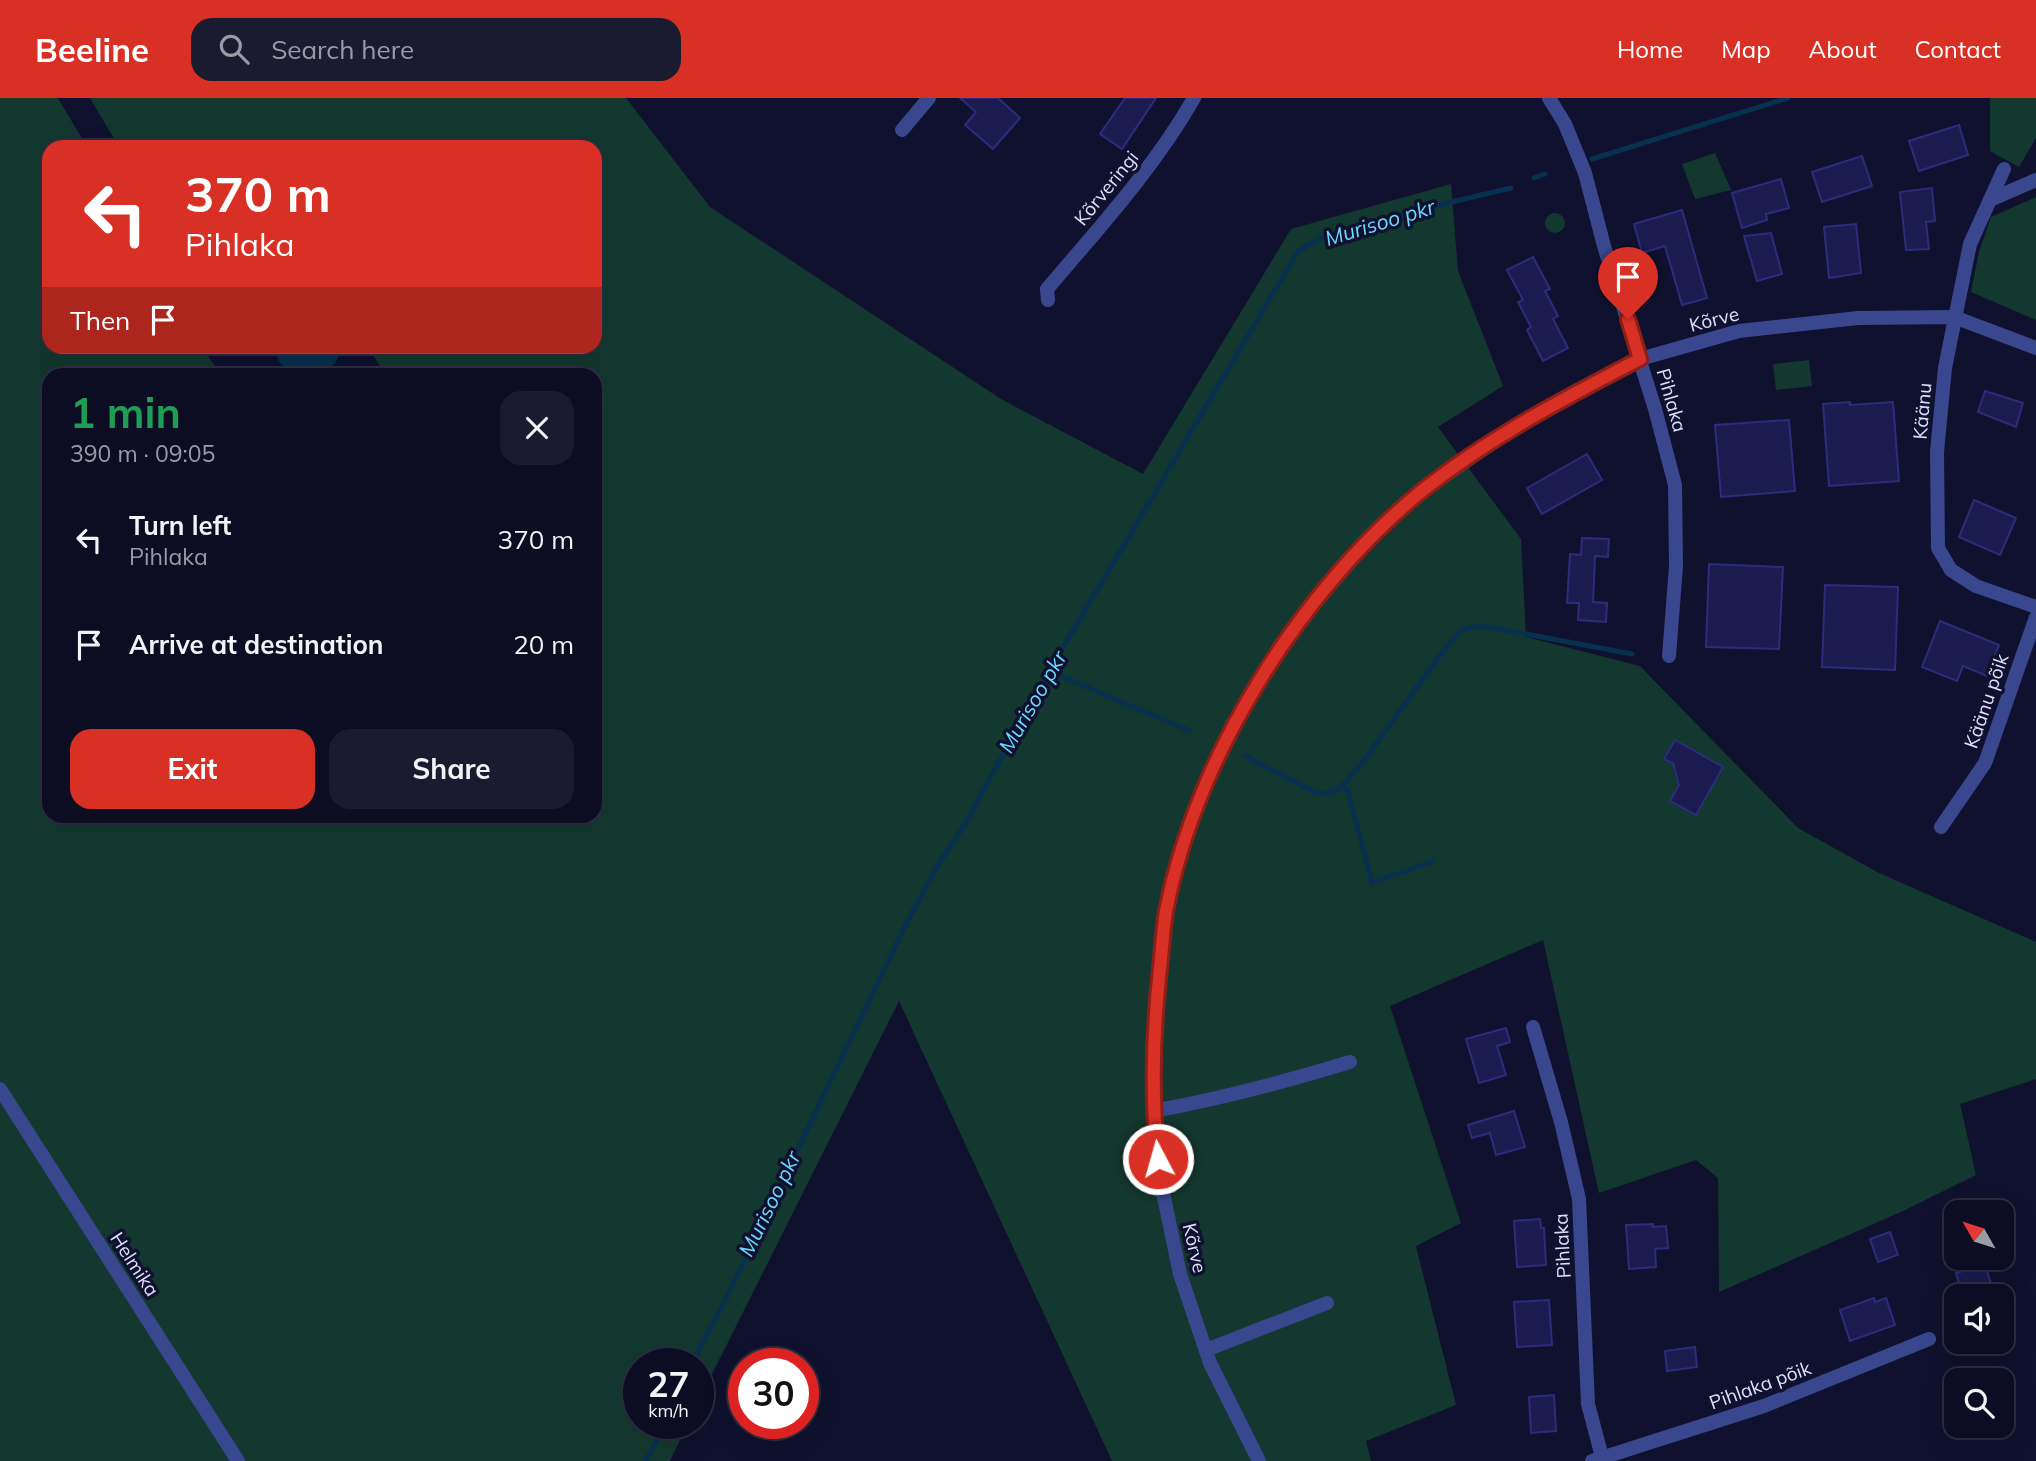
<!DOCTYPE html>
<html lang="en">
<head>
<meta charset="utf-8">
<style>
  body { margin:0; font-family:Mulish,sans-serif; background:#1a1b2f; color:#f1f3f6; height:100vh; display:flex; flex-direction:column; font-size:26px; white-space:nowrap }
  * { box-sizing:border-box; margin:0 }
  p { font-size:23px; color:#9a9ca5 }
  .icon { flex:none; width:38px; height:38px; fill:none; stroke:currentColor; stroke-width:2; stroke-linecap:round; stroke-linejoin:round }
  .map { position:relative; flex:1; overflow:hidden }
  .drawer { position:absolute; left:42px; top:270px; width:560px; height:455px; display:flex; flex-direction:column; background:#0c0d22; border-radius:21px; box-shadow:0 7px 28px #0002,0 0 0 2px #2c2d40 }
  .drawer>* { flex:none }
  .guide { position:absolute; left:42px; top:42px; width:560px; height:214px; border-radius:21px; box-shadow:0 7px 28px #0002,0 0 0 2px #2c2d40; background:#d93025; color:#fff; overflow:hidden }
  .needle { width:46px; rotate:309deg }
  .fabs { position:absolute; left:1944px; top:1102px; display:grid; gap:14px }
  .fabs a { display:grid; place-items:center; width:70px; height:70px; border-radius:14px; background:#0c0d22; box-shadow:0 7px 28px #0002,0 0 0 2px #2c2d40; font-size:35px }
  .speed { position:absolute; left:623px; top:1250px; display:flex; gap:14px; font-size:35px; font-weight:700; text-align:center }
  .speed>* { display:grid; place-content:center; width:91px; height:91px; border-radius:50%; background:#0c0d22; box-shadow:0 7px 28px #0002,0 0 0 2px #2c2d40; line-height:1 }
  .speed small { font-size:18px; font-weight:400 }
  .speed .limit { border:10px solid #d22; background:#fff; color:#111 }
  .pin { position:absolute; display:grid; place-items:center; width:60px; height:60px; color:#fff; margin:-72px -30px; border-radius:50% 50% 50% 0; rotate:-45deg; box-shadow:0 0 7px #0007 }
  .pin .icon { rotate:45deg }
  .me { position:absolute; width:77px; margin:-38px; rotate:354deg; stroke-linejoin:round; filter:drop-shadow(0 0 5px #0008) }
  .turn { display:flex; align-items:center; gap:24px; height:147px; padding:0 28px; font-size:32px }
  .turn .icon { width:91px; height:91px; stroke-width:2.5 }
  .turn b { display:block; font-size:49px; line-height:60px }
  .then { display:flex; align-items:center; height:66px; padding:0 28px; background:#0003; gap:14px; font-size:26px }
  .round { display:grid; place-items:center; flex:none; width:74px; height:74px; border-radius:21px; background:#1a1b2f }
  .overview { display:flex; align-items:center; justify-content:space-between; height:119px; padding:0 28px }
  h1 { font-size:42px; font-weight:700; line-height:52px; color:#1e9e55 }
  .button { display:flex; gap:14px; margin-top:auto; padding:14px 28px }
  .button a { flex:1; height:80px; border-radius:21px; background:#d93025; color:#fff; font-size:28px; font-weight:700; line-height:80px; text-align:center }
  .button a+a { background:#1a1b2f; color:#f1f3f6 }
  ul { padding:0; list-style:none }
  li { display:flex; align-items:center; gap:21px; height:105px; padding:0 28px }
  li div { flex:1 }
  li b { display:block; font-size:26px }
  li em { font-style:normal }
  header { display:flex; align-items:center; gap:42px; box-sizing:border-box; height:98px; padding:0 35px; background:#d93025; color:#fff }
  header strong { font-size:33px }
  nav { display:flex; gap:38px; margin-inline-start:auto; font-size:24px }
  .search { width:490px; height:63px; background:#1a1b2f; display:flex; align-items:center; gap:18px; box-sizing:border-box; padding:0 24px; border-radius:21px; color:#9a9ca5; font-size:26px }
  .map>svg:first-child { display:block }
  .green { fill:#13382f }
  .water { fill:#08304f }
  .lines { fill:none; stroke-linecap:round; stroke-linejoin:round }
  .stream { stroke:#08304f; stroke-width:5 }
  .building { fill:#1b1b50; stroke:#2c2c7d; stroke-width:2 }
  .minor { stroke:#39478f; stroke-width:14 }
  .route-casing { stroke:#8d1f18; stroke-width:18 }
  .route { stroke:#d93025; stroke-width:12 }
  .labels { text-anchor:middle; stroke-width:7; stroke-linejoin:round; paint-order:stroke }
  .street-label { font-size:19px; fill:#dde0ff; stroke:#10112e }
  .water-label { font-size:21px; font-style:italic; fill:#6bd8ff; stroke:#10112e }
</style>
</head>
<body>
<header>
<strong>Beeline</strong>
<div class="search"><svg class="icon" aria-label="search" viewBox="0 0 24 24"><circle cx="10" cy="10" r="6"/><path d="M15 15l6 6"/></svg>Search here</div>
<nav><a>Home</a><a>Map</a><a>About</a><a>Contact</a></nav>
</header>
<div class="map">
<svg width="2036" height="1363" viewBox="0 0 2036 1363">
  <rect width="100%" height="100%" fill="#10112e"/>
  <g class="green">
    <path d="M0,0h58l29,49h-38v199l153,1 18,27h-171v442h546v-442h-210l-17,-27 227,-1v-199h-476l-29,-49h536l84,109 291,192 142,75 148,-245 160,-45 7,87 45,115 -65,41 83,112 5,98 114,29 158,162 81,45 157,69v137l-76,25 16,71 -73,36 -184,81 -1,-114 -22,-18 -97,33 -56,-253 -153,66 71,217 -45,23 40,159 -90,36 5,20h-259l-213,-460 -201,401v-39h-59v60h49l-18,38h-670z"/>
    <path d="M1990,0h46v40l-17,29 -29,-16z"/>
    <path d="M1715,55l16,37 -36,9 -13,-35z"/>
    <path d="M2036,99v123l-65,-28 8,-40 12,-35z"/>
    <circle cx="1555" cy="125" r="10"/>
    <path d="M1809,262l3,26 -36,4 -3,-26z"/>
  </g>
  <path class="water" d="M273,249h66c2,13 -7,19 -16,27h-32l-11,-11z"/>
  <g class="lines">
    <g class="stream">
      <path d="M1592,61l196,-61"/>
      <path d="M1534,80l11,-4"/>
      <path d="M1049,573l141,60"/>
      <path d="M1245,658l70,36 11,2 13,-5 21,-23 81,-112 20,-24 17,-4 16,2 138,26"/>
      <path d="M1342,688l6,5 24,92 61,-22"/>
      <path d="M692,1265l32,-60 181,-377 31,-58 29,-44 83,-151 249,-420c18,-15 42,-20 65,-27 49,-15 99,-26 149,-38"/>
      <path d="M646,1363l19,-38"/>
    </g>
  </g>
  <g class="building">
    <path d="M960,0h38l22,20 -27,31 -28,-24 11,-13z"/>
    <path d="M1125,0h31l-34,51 -22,-15z"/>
    <path d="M1959,27l9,30 -49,16 -10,-30z"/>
    <path d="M1862,58l10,30 -50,16 -10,-30z"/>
    <path d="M1781,81l8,29 -23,6 1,6 -25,8 -10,-35z"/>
    <path d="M1932,90l3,33 -9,1 3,27 -23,1 -6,-58z"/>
    <path d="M1682,112l25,88 -25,7 -17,-59 -23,7 -8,-29z"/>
    <path d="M1856,126l5,49 -32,5 -5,-51z"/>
    <path d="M1771,135l11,41 -25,7 -13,-45z"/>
    <path d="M1533,159l17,32 -5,2 13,25 -5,3 15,29 -25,13 -16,-31 4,-3 -13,-25 5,-2 -16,-30z"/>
    <path d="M1985,293l38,12 -7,24 -38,-15z"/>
    <path d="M1850,304v3l43,-3 6,79 -70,5 -6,-82z"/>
    <path d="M1789,322l6,71 -74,6 -6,-72z"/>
    <path d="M1587,356l15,26 -60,34 -15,-26z"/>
    <path d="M1974,402l42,18 -16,37 -41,-18z"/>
    <path d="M1582,440l27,1 -1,18 -13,-1 -2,46 14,1 -1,19 -28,-2 1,-17h-12l3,-49 11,1z"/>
    <path d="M1709,466l74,3 -4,82 -73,-2z"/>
    <path d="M1825,487l73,2 -3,83 -73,-3z"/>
    <path d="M1940,523l59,24 -12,31 -24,-10 -6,15 -35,-14z"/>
    <path d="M1675,642l48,27 -27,48 -26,-14 9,-16 -6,-22 -9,-4z"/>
    <path d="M1506,930l4,14 -13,4 9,29 -27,8 -13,-44z"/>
    <path d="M1514,1013l11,36 -29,8 -6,-22 -18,5 -4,-13z"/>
    <path d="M1540,1121l1,9h3l2,37 -29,2 -3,-46z"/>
    <path d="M1653,1126v3l13,-1 2,22 -13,1 1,18 -27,2 -3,-44z"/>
    <path d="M1890,1134l8,23 -20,7 -8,-23z"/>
    <path d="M1985,1166l10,33h-32l-7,-24z"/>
    <path d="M1874,1200l1,4 11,-4 9,27 -45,16 -10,-31z"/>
    <path d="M1549,1202l3,45 -35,2 -3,-45z"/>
    <path d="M1695,1249l2,20 -30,4 -2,-20z"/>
    <path d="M1554,1297l2,36 -25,2 -2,-36z"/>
  </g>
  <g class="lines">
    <g class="minor">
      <path d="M1549,0l16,26 20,49 19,73 51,163 20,76 1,81 -7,90"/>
      <path d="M902,32l27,-32"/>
      <path d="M2004,71l-34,75 -25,124 -8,84 1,96 13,22 25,16 60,21"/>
      <path d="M1990,102l46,-20"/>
      <path d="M1048,202l-1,-11c52,-61 107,-121 147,-191"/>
      <path d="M1941,729l44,-64 51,-146"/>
      <path d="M1533,929l28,95 18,77 9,205 14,53"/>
      <path d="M0,991l238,372"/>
      <path d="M1153,1013c67,-12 131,-29 197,-49"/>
      <path d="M1206,1252l121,-47"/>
      <path d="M1259,1363l-49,-98 -30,-89 -19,-91 -8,-72 2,-101 11,-98 15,-58 21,-60 29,-62 38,-65 40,-57 62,-72 52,-47 110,-76 107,-56 99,-28 119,-13 96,-1 82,31"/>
      <path d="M1592,1363l172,-55 165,-67"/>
    </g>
  </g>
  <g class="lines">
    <defs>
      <path id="route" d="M1158,1061c-7,-64 -5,-127 2,-190 2,-19 3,-39 6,-58 30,-154 135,-322 257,-421 67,-53 142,-92 217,-131l-12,-40"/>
    </defs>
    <use href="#route" class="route-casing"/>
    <use href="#route" class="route"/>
  </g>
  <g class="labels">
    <g class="street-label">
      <text transform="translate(1106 90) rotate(-51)" y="7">Kõrveringi</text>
      <text transform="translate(1714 221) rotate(-14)" y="7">Kõrve</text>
      <text transform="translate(1672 302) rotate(74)" y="7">Pihlaka</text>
      <text transform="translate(1922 313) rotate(-85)" y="7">Käänu</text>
      <text transform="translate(1986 603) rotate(-71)" y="7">Käänu põik</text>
      <text transform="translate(1562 1148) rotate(-93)" y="7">Pihlaka</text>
      <text transform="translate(1195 1150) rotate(77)" y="7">Kõrve</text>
      <text transform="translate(135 1166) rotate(57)" y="7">Helmika</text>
      <text transform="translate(1760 1287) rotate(-20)" y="7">Pihlaka põik</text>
    </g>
    <g class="water-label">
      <text transform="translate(1380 125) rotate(-17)" y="7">Murisoo pkr</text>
      <text transform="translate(1033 604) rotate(-60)" y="7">Murisoo pkr</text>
      <text transform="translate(770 1106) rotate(-64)" y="7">Murisoo pkr</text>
    </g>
  </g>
</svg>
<div class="fabs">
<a><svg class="needle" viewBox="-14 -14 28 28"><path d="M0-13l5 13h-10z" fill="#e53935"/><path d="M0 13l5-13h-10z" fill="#9a9ca5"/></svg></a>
<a><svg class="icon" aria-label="sound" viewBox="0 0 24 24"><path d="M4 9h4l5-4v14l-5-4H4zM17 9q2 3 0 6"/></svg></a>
<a><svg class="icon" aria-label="search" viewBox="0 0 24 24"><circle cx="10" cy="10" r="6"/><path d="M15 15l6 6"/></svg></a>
</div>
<div class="speed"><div>27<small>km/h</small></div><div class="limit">30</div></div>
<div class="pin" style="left:1628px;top:221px;background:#d93025"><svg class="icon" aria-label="arrive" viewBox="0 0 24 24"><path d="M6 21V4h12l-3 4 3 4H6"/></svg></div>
<svg class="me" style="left:1158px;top:1061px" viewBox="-20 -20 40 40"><circle r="17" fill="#d93025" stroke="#fff" stroke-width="3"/><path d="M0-11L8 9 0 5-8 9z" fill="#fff"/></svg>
<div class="guide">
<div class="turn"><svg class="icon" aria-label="left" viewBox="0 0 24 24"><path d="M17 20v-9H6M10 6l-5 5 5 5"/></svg><div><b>370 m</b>Pihlaka</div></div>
<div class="then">Then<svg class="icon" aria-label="arrive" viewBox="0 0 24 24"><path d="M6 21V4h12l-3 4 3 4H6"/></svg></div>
</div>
<section class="drawer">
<div class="overview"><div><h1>1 min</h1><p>390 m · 09:05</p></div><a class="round"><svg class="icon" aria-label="close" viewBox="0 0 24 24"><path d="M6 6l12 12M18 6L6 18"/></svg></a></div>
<ul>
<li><svg class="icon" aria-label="left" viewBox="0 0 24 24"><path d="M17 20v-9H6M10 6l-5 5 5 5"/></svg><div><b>Turn left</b><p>Pihlaka</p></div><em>370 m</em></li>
<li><svg class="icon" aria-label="arrive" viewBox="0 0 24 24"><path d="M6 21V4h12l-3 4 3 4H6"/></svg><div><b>Arrive at destination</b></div><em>20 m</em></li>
</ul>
<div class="button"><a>Exit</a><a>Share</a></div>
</section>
</div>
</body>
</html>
